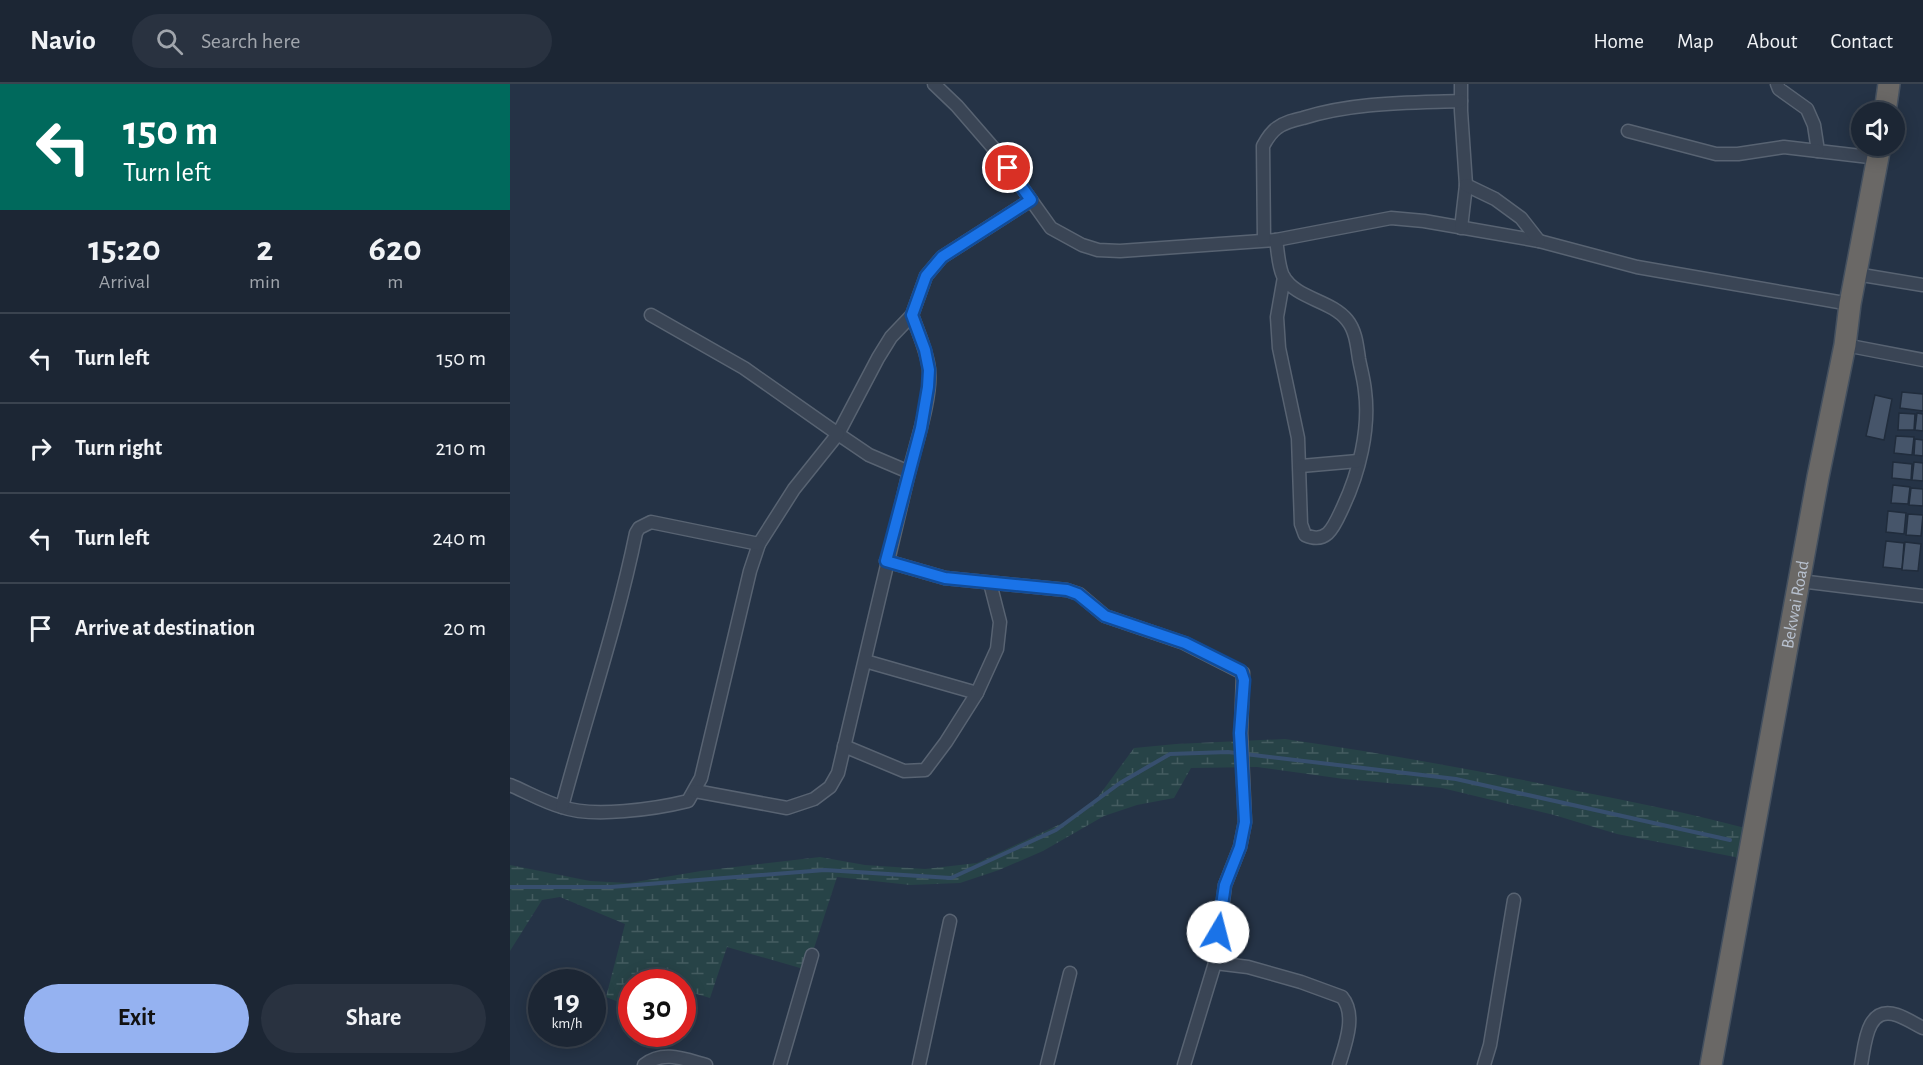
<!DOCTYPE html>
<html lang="en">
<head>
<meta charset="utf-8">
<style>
  body { margin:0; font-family:"Alegreya Sans",sans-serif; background:#293240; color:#f1f3f6; height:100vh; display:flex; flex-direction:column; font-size:22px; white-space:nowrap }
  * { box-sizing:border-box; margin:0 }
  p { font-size:20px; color:#a0a5ac }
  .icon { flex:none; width:33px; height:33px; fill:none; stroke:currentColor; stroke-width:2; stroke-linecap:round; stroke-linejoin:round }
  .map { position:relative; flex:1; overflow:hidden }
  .sheet { display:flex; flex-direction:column; background:#1c2634; width:510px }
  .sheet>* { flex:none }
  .banner { background:#00695c; color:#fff; overflow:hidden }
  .controls { position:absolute; left:1341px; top:18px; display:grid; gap:12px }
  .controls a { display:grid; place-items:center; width:54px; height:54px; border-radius:50%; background:#1c2634; box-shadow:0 3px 15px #0003,0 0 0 2px #3a434f; font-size:30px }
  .speed { position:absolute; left:18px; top:885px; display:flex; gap:12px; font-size:30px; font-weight:700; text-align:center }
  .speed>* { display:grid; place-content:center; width:78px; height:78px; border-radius:50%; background:#1c2634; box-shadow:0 3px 15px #0003,0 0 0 2px #3a434f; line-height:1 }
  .speed small { font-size:15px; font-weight:400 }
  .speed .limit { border:9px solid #d22; background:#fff; color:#111 }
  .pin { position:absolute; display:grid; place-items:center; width:51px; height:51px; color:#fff; margin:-26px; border:3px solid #fff; border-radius:50%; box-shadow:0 2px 6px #0007 }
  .me { position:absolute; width:66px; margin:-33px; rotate:8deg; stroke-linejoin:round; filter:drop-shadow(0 0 4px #0008) }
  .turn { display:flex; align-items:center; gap:21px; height:126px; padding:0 24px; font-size:27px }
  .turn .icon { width:78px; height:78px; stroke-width:2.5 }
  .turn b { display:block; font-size:42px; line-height:51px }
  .eta { display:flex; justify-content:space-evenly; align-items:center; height:102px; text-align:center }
  .eta b { font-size:36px; font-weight:700; line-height:42px }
  .primary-button { display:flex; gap:12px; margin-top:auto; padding:12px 24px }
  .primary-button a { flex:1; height:69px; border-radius:36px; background:#95b2f1; color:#111; font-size:24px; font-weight:700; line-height:69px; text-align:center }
  .primary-button a+a { background:#293240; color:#f1f3f6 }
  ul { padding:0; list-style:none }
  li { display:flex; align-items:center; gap:18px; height:90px; padding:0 24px; border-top:2px solid #3a434f }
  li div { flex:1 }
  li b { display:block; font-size:22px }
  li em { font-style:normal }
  header { display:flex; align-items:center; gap:36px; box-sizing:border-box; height:84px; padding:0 30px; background:#1c2634; border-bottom:2px solid #3a434f }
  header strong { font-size:28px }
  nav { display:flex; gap:33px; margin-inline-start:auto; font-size:21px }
  .search { width:420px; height:54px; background:#293240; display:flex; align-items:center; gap:15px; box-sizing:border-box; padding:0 21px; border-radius:33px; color:#a0a5ac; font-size:22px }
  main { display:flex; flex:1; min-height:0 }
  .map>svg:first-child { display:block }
  .wetland { fill:url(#wetland-marsh) }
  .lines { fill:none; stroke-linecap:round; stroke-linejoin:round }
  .stream { stroke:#374f6e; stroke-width:4 }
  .building { fill:#46556a; stroke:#202c3c; stroke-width:1.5 }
  .minor-casing { stroke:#586372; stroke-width:15 }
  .trunk-casing { stroke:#44505f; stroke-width:24 }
  .minor { stroke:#3a4555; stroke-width:12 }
  .trunk { stroke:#6a6866; stroke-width:21 }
  .route-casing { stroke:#114b97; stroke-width:15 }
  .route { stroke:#1a73e8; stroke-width:10 }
  .labels { text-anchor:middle; stroke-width:4.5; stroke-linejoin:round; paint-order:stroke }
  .street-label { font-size:18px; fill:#b7c0ce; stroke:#1e2a3b }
</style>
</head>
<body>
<header>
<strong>Navio</strong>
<div class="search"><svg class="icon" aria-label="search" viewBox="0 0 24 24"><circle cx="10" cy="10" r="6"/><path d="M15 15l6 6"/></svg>Search here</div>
<nav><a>Home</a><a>Map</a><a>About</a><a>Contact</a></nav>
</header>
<main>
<section class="sheet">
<div class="banner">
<div class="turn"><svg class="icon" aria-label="left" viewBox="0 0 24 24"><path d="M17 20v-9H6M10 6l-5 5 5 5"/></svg><div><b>150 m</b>Turn left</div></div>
</div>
<div class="eta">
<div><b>15:20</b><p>Arrival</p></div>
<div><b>2</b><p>min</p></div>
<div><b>620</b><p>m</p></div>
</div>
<ul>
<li><svg class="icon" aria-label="left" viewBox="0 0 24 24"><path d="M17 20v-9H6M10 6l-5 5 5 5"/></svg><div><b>Turn left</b></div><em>150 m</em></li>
<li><svg class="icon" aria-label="right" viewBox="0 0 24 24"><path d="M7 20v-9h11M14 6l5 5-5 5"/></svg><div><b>Turn right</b></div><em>210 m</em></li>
<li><svg class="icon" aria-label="left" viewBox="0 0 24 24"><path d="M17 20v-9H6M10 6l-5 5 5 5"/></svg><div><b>Turn left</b></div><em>240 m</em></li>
<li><svg class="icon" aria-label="arrive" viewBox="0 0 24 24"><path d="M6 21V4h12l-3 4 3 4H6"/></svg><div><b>Arrive at destination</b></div><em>20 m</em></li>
</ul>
<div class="primary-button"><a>Exit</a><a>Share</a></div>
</section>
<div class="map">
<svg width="1413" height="981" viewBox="0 0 1413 981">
  <defs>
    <pattern id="wetland-marsh" width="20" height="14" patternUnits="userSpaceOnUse" patternTransform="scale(1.5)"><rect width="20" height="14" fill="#274347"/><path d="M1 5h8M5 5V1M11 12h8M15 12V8" fill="none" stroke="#445c60"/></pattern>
  </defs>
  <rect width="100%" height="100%" fill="#253346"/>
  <path class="wetland" d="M775,655c96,14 192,31 287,51 58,11 116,23 173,38l-5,30 -123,-24 -63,-19 -112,-27 -98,-9 -87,-12 -66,1 -17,30 -37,7 -33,11 -61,35 -44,19 -39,13 -50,2 -73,-8 -30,93 -80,-23 -17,51 -27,-8 -1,-8h-23l-10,-3 -1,3h-16l-1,25 -25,-10 19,-73 -65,-27 -18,3 -32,51v-86l80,16 39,2 72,-12 119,-14 45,8 60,4 52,-6 92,-43 29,-23 36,-49 42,-4z"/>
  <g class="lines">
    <path class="stream" d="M0,803h101l214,-17 126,8 105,-48 64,-47 50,-29 58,-2 228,27 274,61"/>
  </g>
  <g class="building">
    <path d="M1392,308l21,2v17l-23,-3z"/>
    <path d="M1365,311l17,4 -8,41 -18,-4z"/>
    <path d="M1389,329l16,1 -1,16h-16z"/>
    <path d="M1407,329l6,1v17l-8,-1z"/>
    <path d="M1386,352l18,1 -2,18 -18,-2z"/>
    <path d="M1405,355l8,1v16l-9,-1z"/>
    <path d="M1383,378l19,2 -1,16 -19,-2z"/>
    <path d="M1404,378l9,1v18l-11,-1z"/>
    <path d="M1383,401l17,2 -2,17 -17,-1z"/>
    <path d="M1401,404l12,1v17l-14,-1z"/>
    <path d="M1378,427l18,2 -2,21 -18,-2z"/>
    <path d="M1398,430l15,1 -2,21 -15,-1z"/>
    <path d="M1376,457l18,2 -2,26 -19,-2z"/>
    <path d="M1395,458l16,2 -3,27 -16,-1z"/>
  </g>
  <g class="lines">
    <defs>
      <g id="minor">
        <path d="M424,0l23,22 39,45 55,77 31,17 16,5 22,1 156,-11 115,-22 33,3 115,20 98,26 213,37"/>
        <path d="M951,0v27l5,74 -5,43"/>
        <path d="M1267,0l2,5 28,20 7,16 4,26 60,7"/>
        <path d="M1118,47l88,23h22l46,-7 34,4"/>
        <path d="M956,101l29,14 26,19 18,23"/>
        <path d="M754,156l-1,-94c4,-7 7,-13 14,-18 8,-6 17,-8 26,-10 51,-16 105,-15 158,-17"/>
        <path d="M766,156c2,11 2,25 7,36 13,23 48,24 64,44 9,11 10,26 12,39 2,11 5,21 6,32 5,38 -6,82 -22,116 -9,19 -15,38 -38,28l-4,-11 -3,-86 -19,-90 -2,-31 7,-40"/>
        <path d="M1346,190l67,11"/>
        <path d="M402,231c6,17 15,36 17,54 3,29 -13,74 -20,103l-40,-17 -31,-21 40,-76 13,-21 21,-22 14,-39 16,-19 89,-57"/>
        <path d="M1335,261l78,15"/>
        <path d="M791,382l57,-5"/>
        <path d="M376,477l59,17 122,12 12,4 26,22 79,27 59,30 -2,60 4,89 -5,25 -15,38 -10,78 -31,102"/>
        <path d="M1290,497l123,15"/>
        <path d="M355,577l112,32"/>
        <path d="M334,662l60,25 21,-1 21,-28 31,-49 20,-44 3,-27 -10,-39"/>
        <path d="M0,701c17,7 34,17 52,22 30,11 94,2 126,-6l13,-23 49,-207 9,-27 35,-55 44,-55 -94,-66 -93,-53"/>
        <path d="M185,707l92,17 27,-9 16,-12 8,-14 71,-301"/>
        <path d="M52,723c24,-91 55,-181 74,-274l3,-5 12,-6 108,22"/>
        <path d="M705,879l33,4 53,15 41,15c15,18 3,48 -3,68"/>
        <path d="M134,981c19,-15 40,-6 62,0"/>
        <path d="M270,981l32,-110"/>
        <path d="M409,981l31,-144"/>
        <path d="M537,981l23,-92"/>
        <path d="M974,981l6,-20 24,-145"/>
        <path d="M1351,981c4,-20 5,-60 36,-50 9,3 18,9 26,13"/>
      </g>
      <g id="trunk">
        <path d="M1375,28l4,-28"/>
        <path id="s1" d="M1201,981l107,-588 27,-132 5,-41 30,-158"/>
      </g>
    </defs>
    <use href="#minor" class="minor-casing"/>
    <use href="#trunk" class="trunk-casing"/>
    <use href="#minor" class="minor"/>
    <use href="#trunk" class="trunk"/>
  </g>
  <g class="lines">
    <defs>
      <path id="route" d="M498,84l23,32 -89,57 -16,19 -14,39 13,35 4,20 -1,17 -7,41 -35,133 59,17 122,12 11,4 27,22 80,27 56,28 3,9 -4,53 5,89 -5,25 -15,38 -7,47"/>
    </defs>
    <use href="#route" class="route-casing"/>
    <use href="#route" class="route"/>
  </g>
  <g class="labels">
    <g class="street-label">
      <text dy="6" stroke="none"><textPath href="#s1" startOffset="468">Bekwai Road</textPath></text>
    </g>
  </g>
</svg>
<div class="controls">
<a><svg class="icon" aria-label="sound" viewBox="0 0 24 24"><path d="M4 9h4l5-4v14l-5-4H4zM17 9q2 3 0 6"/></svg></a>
</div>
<div class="speed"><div>19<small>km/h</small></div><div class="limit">30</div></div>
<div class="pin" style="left:498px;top:84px;background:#d93025"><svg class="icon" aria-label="arrive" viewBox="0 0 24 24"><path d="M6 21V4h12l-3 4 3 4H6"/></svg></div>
<svg class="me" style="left:708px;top:848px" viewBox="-20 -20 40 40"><circle r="19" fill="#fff"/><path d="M0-13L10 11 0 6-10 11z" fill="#1a73e8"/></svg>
</div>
</main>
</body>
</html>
